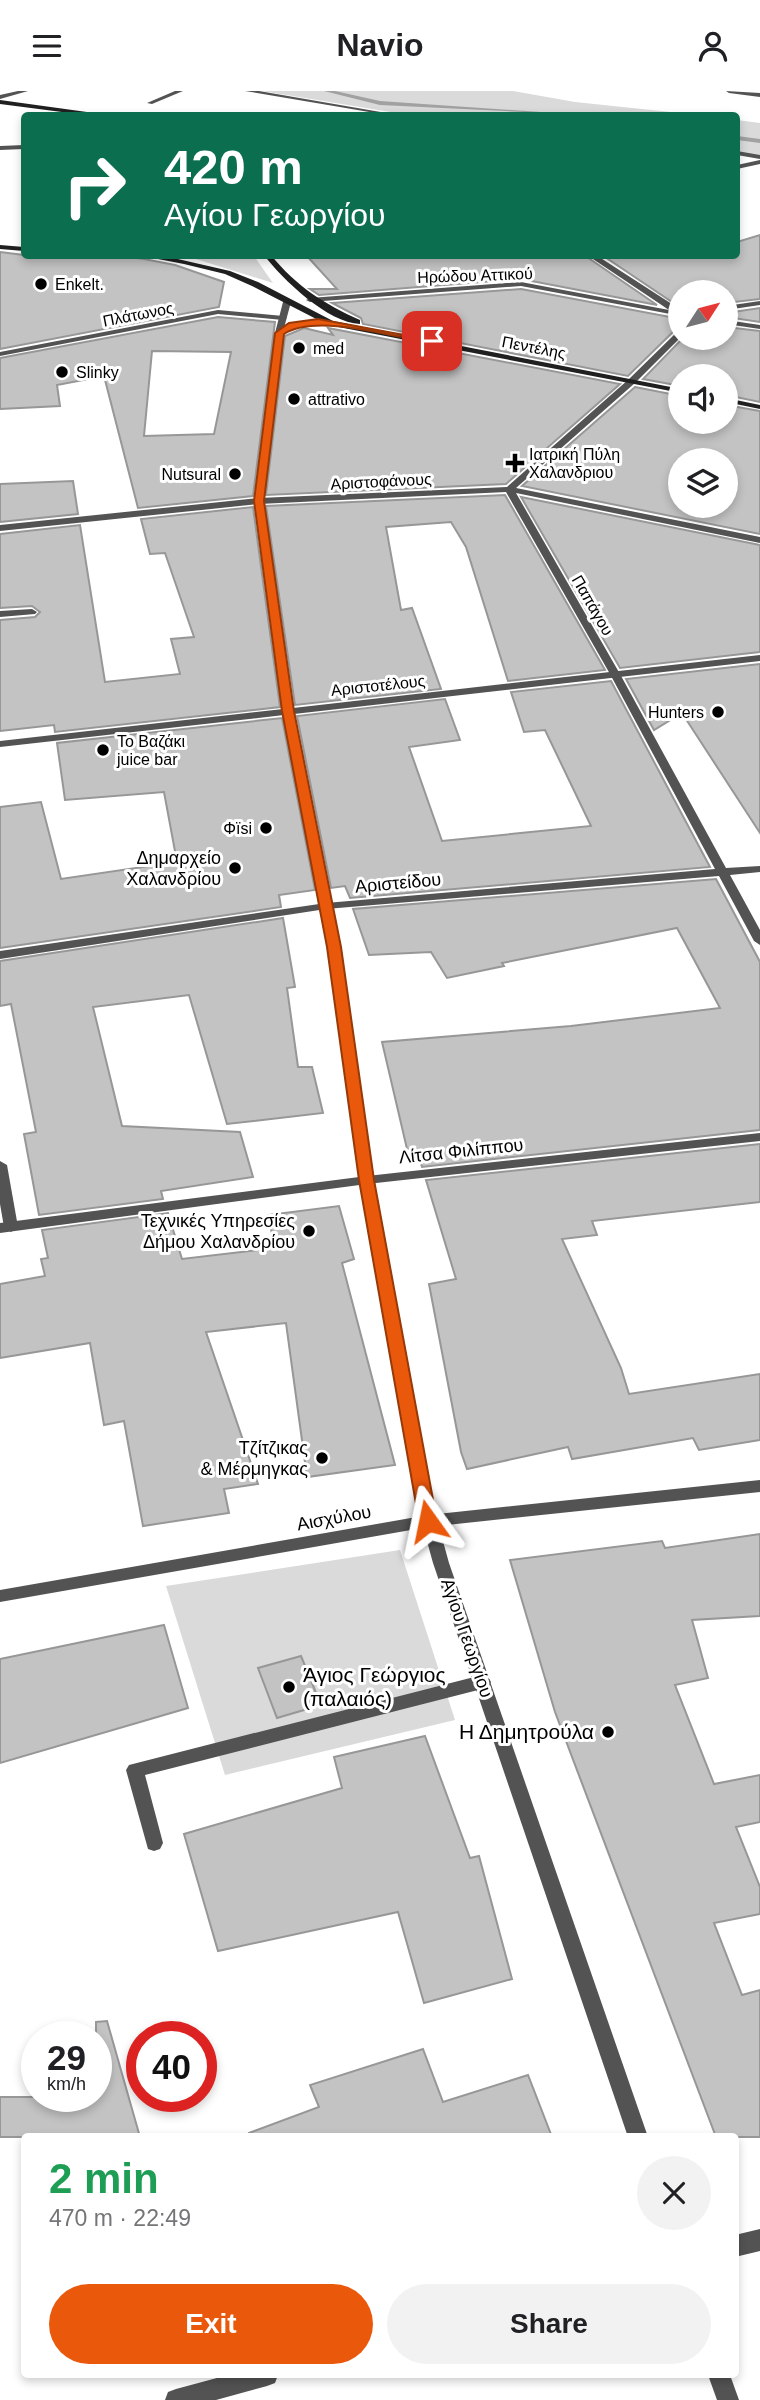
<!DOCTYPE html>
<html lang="en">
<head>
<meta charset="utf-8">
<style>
  body { margin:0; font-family:Helvetica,sans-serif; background:#f2f2f2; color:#202124; height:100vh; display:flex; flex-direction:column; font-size:26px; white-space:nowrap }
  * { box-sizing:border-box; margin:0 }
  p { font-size:23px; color:#757577 }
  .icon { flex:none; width:38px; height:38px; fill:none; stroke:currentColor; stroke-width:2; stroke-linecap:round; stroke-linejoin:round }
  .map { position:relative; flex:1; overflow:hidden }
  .drawer { position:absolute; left:21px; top:2042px; width:718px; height:245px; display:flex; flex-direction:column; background:#fff; border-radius:7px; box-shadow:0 4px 10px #0003 }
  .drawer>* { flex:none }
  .banner { position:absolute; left:21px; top:21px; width:719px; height:147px; border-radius:7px; box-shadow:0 4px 10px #0003; background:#0b6e4f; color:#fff; overflow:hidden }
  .needle { width:46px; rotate:54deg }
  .tools { position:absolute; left:668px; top:189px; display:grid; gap:14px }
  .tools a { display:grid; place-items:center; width:70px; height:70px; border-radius:50%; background:#fff; box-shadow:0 4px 10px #0003; font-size:35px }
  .speed { position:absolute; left:21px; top:1930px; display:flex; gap:14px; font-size:35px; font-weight:700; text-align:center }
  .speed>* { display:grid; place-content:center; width:91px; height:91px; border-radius:50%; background:#fff; box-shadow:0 4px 10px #0003; line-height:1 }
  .speed small { font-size:18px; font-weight:400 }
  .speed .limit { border:10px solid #d22; background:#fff; color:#111 }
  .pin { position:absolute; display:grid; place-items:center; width:60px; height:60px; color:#fff; margin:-30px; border-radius:14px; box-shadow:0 4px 10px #0006 }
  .me { position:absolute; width:77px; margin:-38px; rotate:348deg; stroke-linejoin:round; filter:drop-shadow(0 0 5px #0008) }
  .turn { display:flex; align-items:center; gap:24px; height:147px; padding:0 28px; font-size:32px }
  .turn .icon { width:91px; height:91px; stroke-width:2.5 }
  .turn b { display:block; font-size:49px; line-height:60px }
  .round { display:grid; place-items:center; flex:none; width:74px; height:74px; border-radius:37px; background:#f2f2f2 }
  .summary { display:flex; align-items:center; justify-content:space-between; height:119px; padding:0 28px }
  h1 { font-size:42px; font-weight:600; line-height:52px; color:#1e9e55 }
  .cta { display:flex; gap:14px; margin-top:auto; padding:14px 28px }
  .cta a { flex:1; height:80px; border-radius:42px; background:#ea580c; color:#fff; font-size:28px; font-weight:600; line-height:80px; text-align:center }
  .cta a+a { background:#f2f2f2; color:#202124 }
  header { display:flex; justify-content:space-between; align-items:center; height:91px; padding:0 28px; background:#fff; font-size:32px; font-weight:600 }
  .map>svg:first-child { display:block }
  .green { fill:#dadada }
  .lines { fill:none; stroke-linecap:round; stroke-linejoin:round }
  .stream { fill:#a1a1a1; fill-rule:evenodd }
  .building { fill:#c3c3c3; stroke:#979797; stroke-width:2; fill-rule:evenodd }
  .pedestrian { fill:#535353; fill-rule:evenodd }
  .minor { fill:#535353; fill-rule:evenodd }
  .tertiary { fill:#535353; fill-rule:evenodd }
  .secondary { fill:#202020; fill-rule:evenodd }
  .route { fill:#ea580c; stroke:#983908; stroke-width:2 }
  .poi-dot { fill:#000; stroke:#fff; stroke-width:2.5 }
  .labels { text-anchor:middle; stroke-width:6; stroke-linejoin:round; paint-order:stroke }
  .far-street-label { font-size:16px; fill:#000; stroke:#fff }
  .far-poi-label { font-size:16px; fill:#000; stroke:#fff; text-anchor:start }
  .poi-label { font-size:18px; fill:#000; stroke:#fff; text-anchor:end }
  .street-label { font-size:18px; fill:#000; stroke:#fff }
  .near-poi-label { font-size:21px; fill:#000; stroke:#fff; text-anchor:start }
</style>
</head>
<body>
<header><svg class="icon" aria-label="menu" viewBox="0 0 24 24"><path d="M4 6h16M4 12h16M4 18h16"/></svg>Navio<svg class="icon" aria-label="person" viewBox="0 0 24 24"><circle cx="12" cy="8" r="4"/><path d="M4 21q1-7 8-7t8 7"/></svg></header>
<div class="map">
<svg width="760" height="2309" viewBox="0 0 760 2309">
  <rect width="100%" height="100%" fill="#fff"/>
  <g class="green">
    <path d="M262,0h251l62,11 124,13h-290z"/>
    <path d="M737,29l23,3v35l-23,-3z"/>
    <path d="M186,165h68l19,27z"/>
    <path d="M400,1459l55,170 -230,55 -59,-189z"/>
  </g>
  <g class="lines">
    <g class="stream">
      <path d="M324,0h11l45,10 205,14 -205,-10z"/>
      <path d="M737,45l23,3v4l-23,-3z"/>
    </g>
  </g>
  <g class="building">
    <path d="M760,144v64l-34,4v-11h-45v16l-79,-53h135v-13z"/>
    <path d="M0,161l24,3h88l32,4 31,6 49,17 -5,25 -219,42z"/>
    <path d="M306,164h278l73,50 -136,-26 -202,16 -9,-6h27z"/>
    <path d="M521,198l160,30v9l-5,1 -48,47 -265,-52 -2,-6 -29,-15z"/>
    <path d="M760,217v14l-34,-5v-4z"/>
    <path d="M218,226l57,5 -22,174 -115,12 -34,-132 -47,9 3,21 -60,3v-51zM152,260l79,1 -17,82 -70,2z"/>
    <path d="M726,236l34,4v71l-34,-7v-19h-45v10l-38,-7 40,-41h43z"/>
    <path d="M304,237l29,7 -5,-7 292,56 -114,100 -240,11 19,-159z"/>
    <path d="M635,296l46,9v26h45v-17l34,6v123l-238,-48zM681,369h45v46h-45z"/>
    <path d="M73,390l5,33 -78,8v-38z"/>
    <path d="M505,404l100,175 -97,11 -42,-134 -15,-25 -65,5 15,83 11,-2 29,81 -146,16 -29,-199z"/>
    <path d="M521,406l239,48v107l-140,16z"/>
    <path d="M253,416l27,200 -225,25 -1,-7 -54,6v-111l35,-3 5,-5 -8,-6 -32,2v-74l80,-9 25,157 75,-8 -9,-35 23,-2 -29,-84 -15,1 -9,-35z"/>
    <path d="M760,573v169l-78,-120 -28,17 -28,-51z"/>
    <path d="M611,590l99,186 -360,31 -5,-12 -14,2 -34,-172 148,-17 15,41 -51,7 33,94 149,-15 -46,-96 -21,2 -13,-40z"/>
    <path d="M282,627l33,172 -36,5 2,12 -281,41v-141l41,-5 20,77 116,-17 -13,-70 -99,8 -8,-57z"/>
    <path d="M716,788l44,83v168l-338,37 -6,-19 -9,1 -25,-107 189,-16 149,-18 -43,-80 -175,35 2,3 -57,12 -16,-26 -62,3 -16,-46z"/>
    <path d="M283,827l12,69 -8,1 11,79h14l11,46 -96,11 -38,-129 -96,12 29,119 118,6 13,45 -92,14 2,8 -124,16 -15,-81 12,-2 -25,-128 -11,2v-45z"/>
    <path d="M760,1053v58l-168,19 5,14 -35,4 59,129 8,26 131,-20v66l-61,10 -6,-12 -121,21 -4,-12 -101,22 -6,-17 -32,-168 27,-5 -30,-99z"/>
    <path d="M339,1115l15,53 -12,4 53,202 -88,12 -21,-154 -80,9 52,152 -34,5 5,24 -86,13 -19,-105 -20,4 -14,-82 -90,15v-74l45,-8 -4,-17 7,-1 -6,-28 126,-17 14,46 93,-11 -7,-33z"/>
    <path d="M760,1443v82l-68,4 16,58 -33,7 39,99 46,-9v47l-24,5 24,60v27l-46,9 28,72 18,-5v147h-44l-161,-425 -45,-152 152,-19 3,7z"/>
    <path d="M164,1534l24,83 -188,55v-104z"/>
    <path d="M301,1565l20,49 -44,13 -19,-50z"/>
    <path d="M425,1645l45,122 9,-2 33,123 -88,24 -26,-91 -180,39 -34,-117 158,-46 -8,-31z"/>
    <path d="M107,1930l33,116h-140v-40h96v-75z"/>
    <path d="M423,1958l20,53 85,-27 24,62h-303v-4l70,-26 -9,-22z"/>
  </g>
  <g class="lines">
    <g class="pedestrian">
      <path d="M175,0h8l-31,13 -5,-1z"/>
      <path d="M245,0h14l139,24h-11z"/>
      <path d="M218,219l65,6 4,2 -4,2 -65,-6 -218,42v-4z"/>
      <path d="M32,518l5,3 -2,2 -35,3v-6z"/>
      <path d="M0,1070l7,4 11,62 -7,5 -7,-5 -4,-23z"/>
      <path d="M228,2284h50l-3,8 -8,3 -51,14h-51l3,-8 8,-3z"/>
    </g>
    <g class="minor">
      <path d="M18,0h10l-28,8v-4z"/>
      <path d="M726,0l34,2v4l-31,-4z"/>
      <path d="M24,54v4l-24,1v-4z"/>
      <path d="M737,60l23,4v4l-23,-4z"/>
      <path d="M587,164h9l82,53 3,8 -160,-30 -211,16 -4,-2 4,-2 211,-16 148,28z"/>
      <path d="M760,210v4l-34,5v-4z"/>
      <path d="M726,229l34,5v4l-34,-5z"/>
      <path d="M678,240h3v6l-46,46 -119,105 244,49v6l-244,-50 104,181 106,194 34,-2v6l-30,3 30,55v15l-6,-4 -35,-65 -393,33 -326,50v-8l326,-48 389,-34 -105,-195 -104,-182 -247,12 -259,27v-6l259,-27 248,-11 122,-108z"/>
      <path d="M760,1042v8l-393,43 -367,49v-10l367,-47z"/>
      <path d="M760,1389v12l-332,35 -428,75v-12l428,-75z"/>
      <path d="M482,1584l6,2 3,5 -3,5 -6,2 -337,86 18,68 -3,6 -6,2 -6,-2 -22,-79 3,-5z"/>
      <path d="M760,2138v22l-25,6v-22z"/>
    </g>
    <g class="tertiary">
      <path d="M760,69v4l-23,5v-4z"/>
      <path d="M287,209l4,2 -7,26 14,-6 33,-1 4,2 -4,2 -32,1 -16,8 -20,167 30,207 467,-53v6l-466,53 46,233 34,233 56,314 19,69 199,574h-20l-195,-574 -19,-69 -54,-314 -32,-233 -44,-232 -284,32v-6l283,-32 -28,-208 20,-168 8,-31z"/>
      <path d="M708,2284h22l9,25h-22z"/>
    </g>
    <g class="secondary">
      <path d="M0,9l94,13 3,2h-12l-85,-11z"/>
      <path d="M0,154l24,2v4l-24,-2z"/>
      <path d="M137,164l32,2 61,14 28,11 75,39 348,68v4l-353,-68 -76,-39 -27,-12 -41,-10z"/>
      <path d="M264,164h7c25,31 53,49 89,65v4c-32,-1 -78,-45 -96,-69z"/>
      <path d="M726,307l34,7v4l-34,-7z"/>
    </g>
  </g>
  <path class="route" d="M318,228l118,22 -4,2c-39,-6 -115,-30 -148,-9l-20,167 30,210 47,236 33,233 63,341 -9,7 -9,-7 -60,-341 -32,-233 -45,-236 -28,-210 21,-168 14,-10z"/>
  <g class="poi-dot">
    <circle cx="41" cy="193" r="7"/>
    <circle cx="299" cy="257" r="7"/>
    <circle cx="62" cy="281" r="7"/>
    <circle cx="294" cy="308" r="7"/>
    <path d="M511.5 361.5h7v7h7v7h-7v7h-7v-7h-7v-7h7z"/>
    <circle cx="235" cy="383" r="7"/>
    <circle cx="718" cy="621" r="7"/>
    <circle cx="103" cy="659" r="7"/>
    <circle cx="266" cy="737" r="7"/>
    <circle cx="235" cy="777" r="7"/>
    <circle cx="309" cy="1140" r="7"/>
    <circle cx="322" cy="1367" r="7"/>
    <circle cx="289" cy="1596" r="7"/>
    <circle cx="608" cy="1641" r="7"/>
  </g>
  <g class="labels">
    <g class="far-street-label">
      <text transform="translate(475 184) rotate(-2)" y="6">Ηρώδου Αττικού</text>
      <text transform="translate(138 223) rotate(-11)" y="6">Πλάτωνος</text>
      <text transform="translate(534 256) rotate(11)" y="6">Πεντέλης</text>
      <text transform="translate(381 390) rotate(-3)" y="6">Αριστοφάνους</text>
      <text transform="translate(593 514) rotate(60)" y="6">Παπάγου</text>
      <text transform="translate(378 594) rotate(-6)" y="6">Αριστοτέλους</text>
    </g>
    <g class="far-poi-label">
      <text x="55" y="199">Enkelt.</text>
      <text x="313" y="263">med</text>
      <text x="76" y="287">Slinky</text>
      <text x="308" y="314">attrativo</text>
      <text x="529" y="369">Ιατρική Πύλη<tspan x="529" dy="18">Χαλανδριου</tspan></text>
      <text x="221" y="389" text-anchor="end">Nutsural</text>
      <text x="704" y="627" text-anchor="end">Hunters</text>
      <text x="117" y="656">Το Βαζάκι<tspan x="117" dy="18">juice bar</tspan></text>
      <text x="252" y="743" text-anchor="end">Φïsi</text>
    </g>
    <g class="poi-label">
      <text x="221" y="773">Δημαρχείο<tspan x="221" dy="21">Χαλανδρίου</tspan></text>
      <text x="295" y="1136">Τεχνικές Υπηρεσίες<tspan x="295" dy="21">Δήμου Χαλανδρίου</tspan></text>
      <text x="308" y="1363">Τζίτζικας<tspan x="308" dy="21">&amp; Μέρμηγκας</tspan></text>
    </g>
    <g class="street-label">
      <text transform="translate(398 792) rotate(-5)" y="6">Αριστείδου</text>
      <text transform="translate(461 1060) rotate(-6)" y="6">Λίτσα Φιλίππου</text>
      <text transform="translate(334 1427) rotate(-10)" y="6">Αισχύλου</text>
      <text transform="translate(467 1547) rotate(71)" y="6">Αγίου Γεωργίου</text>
    </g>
    <g class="near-poi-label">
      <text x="303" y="1591">Άγιος Γεώργιος<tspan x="303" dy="24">(παλαιός)</tspan></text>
      <text x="594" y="1648" text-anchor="end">Η Δημητρούλα</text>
    </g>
  </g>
</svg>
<div class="tools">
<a><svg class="needle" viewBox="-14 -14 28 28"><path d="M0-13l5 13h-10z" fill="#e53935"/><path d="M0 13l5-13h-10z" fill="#757577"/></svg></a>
<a><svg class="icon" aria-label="sound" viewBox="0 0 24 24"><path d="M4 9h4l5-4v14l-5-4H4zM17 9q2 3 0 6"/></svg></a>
<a><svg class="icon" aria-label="layers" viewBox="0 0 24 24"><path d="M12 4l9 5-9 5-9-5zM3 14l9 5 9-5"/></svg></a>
</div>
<div class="speed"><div>29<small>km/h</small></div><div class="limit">40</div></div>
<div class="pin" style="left:432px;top:250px;background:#d93025"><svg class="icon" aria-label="arrive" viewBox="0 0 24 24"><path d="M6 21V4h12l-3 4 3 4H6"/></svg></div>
<svg class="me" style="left:428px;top:1430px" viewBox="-20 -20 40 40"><path d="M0-17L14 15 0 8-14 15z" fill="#ea580c" stroke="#fff" stroke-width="4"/></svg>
<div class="banner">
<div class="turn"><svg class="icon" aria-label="right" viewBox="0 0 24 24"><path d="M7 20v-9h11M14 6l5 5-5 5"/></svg><div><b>420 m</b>Αγίου Γεωργίου</div></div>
</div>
<section class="drawer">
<div class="summary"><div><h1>2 min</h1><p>470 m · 22:49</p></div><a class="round"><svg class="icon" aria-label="close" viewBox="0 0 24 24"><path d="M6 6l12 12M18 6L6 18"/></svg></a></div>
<div class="cta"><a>Exit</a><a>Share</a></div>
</section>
</div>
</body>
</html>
